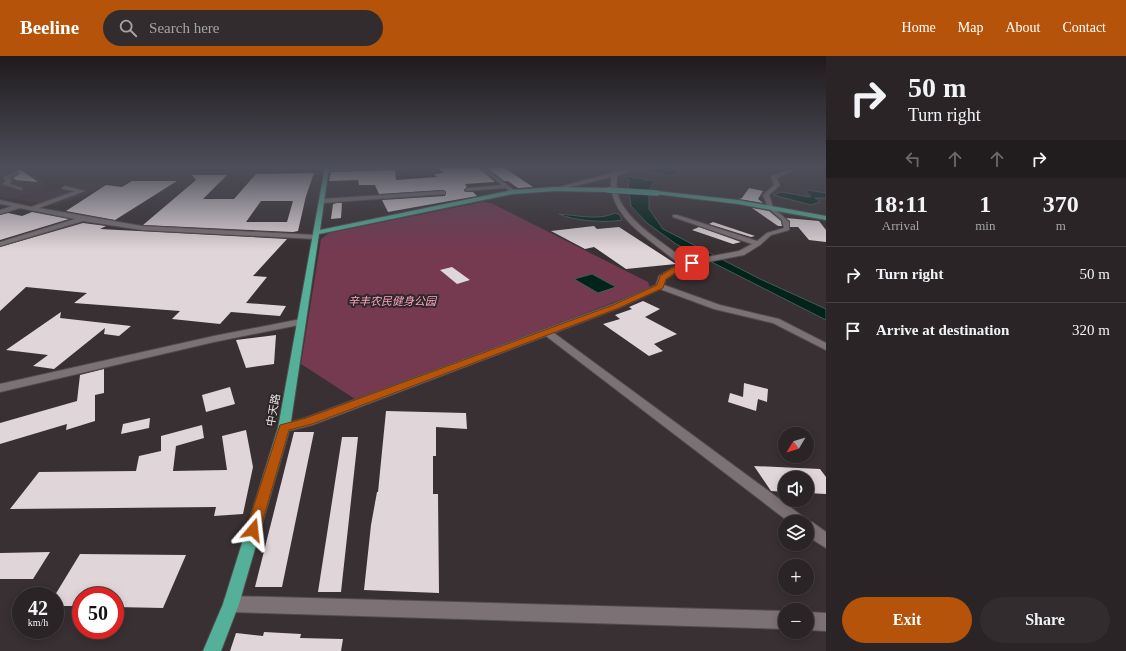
<!DOCTYPE html>
<html lang="en">
<head>
<meta charset="utf-8">
<style>
  body { margin:0; font-family:"Times New Roman","Noto Sans SC",serif; background:#322c2e; color:#f1f3f6; height:100vh; display:flex; flex-direction:column; font-size:15px; white-space:nowrap }
  * { box-sizing:border-box; margin:0 }
  p { font-size:13px; color:#a5a4a7 }
  .icon { flex:none; width:22px; height:22px; fill:none; stroke:currentColor; stroke-width:2; stroke-linecap:round; stroke-linejoin:round }
  .map { position:relative; flex:1; overflow:hidden }
  .side { display:flex; flex-direction:column; background:#2a2426; width:300px }
  .side>* { flex:none }
  .top-card { background:#2a2426; color:#f1f3f6; overflow:hidden }
  .needle { width:26px; rotate:232deg }
  .controls { position:absolute; left:778px; top:371px; display:grid; gap:8px }
  .controls a { display:grid; place-items:center; width:36px; height:36px; border-radius:50%; background:#2a2426; box-shadow:0 2px 10px #0003,0 0 0 1px #464143; font-size:20px }
  .speed { position:absolute; left:12px; top:531px; display:flex; gap:8px; font-size:20px; font-weight:700; text-align:center }
  .speed>* { display:grid; place-content:center; width:52px; height:52px; border-radius:50%; background:#2a2426; box-shadow:0 2px 10px #0003,0 0 0 1px #464143; line-height:1 }
  .speed small { font-size:10px; font-weight:400 }
  .speed .limit { border:6px solid #d22; background:#fff; color:#111 }
  .pin { position:absolute; display:grid; place-items:center; width:34px; height:34px; color:#fff; margin:-17px; border-radius:8px; box-shadow:0 2px 6px #0006 }
  .me { position:absolute; width:44px; margin:-22px; rotate:17deg; stroke-linejoin:round; filter:drop-shadow(0 0 3px #0008) }
  .turn { display:flex; align-items:center; gap:14px; height:84px; padding:0 16px; font-size:18px }
  .turn .icon { width:52px; height:52px; stroke-width:2.5 }
  .turn b { display:block; font-size:28px; line-height:34px }
  .lanes { display:flex; align-items:center; height:38px; padding:0 16px; background:#0003; justify-content:center; gap:20px; direction:ltr }
  .lanes .off { opacity:.35 }
  .eta { display:flex; justify-content:space-evenly; align-items:center; height:68px; text-align:center }
  .eta b { font-size:24px; font-weight:800; line-height:28px }
  .primary-button { display:flex; gap:8px; margin-top:auto; padding:8px 16px }
  .primary-button a { flex:1; height:46px; border-radius:24px; background:#b45309; color:#fff; font-size:16px; font-weight:800; line-height:46px; text-align:center }
  .primary-button a+a { background:#322c2e; color:#f1f3f6 }
  ul { padding:0; list-style:none }
  li { display:flex; align-items:center; gap:12px; height:56px; padding:0 16px; border-top:1px solid #464143 }
  li div { flex:1 }
  li b { display:block; font-size:15px }
  li em { font-style:normal }
  header { display:flex; align-items:center; gap:24px; box-sizing:border-box; height:56px; padding:0 20px; background:#b45309; color:#fff }
  header strong { font-size:19px }
  nav { display:flex; gap:22px; margin-inline-start:auto; font-size:14px }
  .search { width:280px; height:36px; background:#322c2e; display:flex; align-items:center; gap:10px; box-sizing:border-box; padding:0 14px; border-radius:22px; color:#a5a4a7; font-size:15px }
  main { display:flex; flex:1; min-height:0 }
  .map>svg:first-child { display:block }
  .built { fill:#46363b }
  .green { fill:#753950 }
  .water { fill:#01231a; stroke:#455b56 }
  .building { fill:#e0d5d8; fill-rule:evenodd }
  .lines { fill:none; stroke-linecap:round; stroke-linejoin:round }
  .minor-casing { stroke:#524c4e; stroke-width:2 }
  .major-casing { stroke:#524c4e; stroke-width:2 }
  .minor { fill:#7c7275; fill-rule:evenodd }
  .major { fill:#54b099; fill-rule:evenodd }
  .major-bridge-casing { stroke:#524c4e; stroke-width:6; stroke-linecap:butt }
  .major-bridge { stroke:#54b099; stroke-width:5.5 }
  .route { fill:#b45309; stroke:#753606 }
  .labels { text-anchor:middle; stroke-width:4; stroke-linejoin:round; paint-order:stroke }
  .park-label { font-size:11px; font-style:italic; fill:#fca5c3; stroke:#2e2628 }
  .street-label { font-size:11px; fill:#e5dfe1; stroke:#2e2628 }
</style>
</head>
<body>
<header>
<strong>Beeline</strong>
<div class="search"><svg class="icon" aria-label="search" viewBox="0 0 24 24"><circle cx="10" cy="10" r="6"/><path d="M15 15l6 6"/></svg>Search here</div>
<nav><a>Home</a><a>Map</a><a>About</a><a>Contact</a></nav>
</header>
<main>
<div class="map">
<svg width="826" height="595" viewBox="0 0 826 595">
  <rect width="100%" height="100%" fill="#383032"/>
  <g class="built">
    <path d="M0,111h5l5,5 20,-4 19,22 -37,9 -12,-2z"/>
    <path d="M90,126l17,3 -51,21 -41,-7z"/>
  </g>
  <path class="green" d="M483,146l8,1 157,79 2,6 -162,63 -133,48 -54,-35 20,-125 8,-6z"/>
  <g class="water">
    <path d="M654,111h50l-25,4 -7,5 -30,-6z"/>
    <path d="M628,120l27,5 -6,9v19l14,20 97,50 66,30v11l-150,-76 -29,-21 -16,-17 -3,-20 1,-6 -5,-3z"/>
    <path d="M808,134l18,3v5h-11l5,4 -9,3 -38,-10 8,-3 29,5 1,-1 -6,-4z"/>
    <path d="M615,157l5,2 2,5c-15,3 -49,1 -63,-6 17,1 40,7 56,-1z"/>
    <path d="M592,218l24,13 -18,6 -24,-14z"/>
  </g>
  <g class="building">
    <path d="M437,111h41l17,15 -30,2 2,3 -3,3 1,2h8l4,4 -89,16 -6,-12 63,-4 1,-4 -3,-2 -64,4 -4,-9h-16l-1,-5 -29,1 2,-9 64,-2 1,10 41,-3 -3,-3 10,-1z"/>
    <path d="M486,111h17l30,20 -15,1 -10,-7h-4z"/>
    <path d="M21,114l17,12 -22,-2 -3,-2 6,-4 -3,-3z"/>
    <path d="M314,117l-8,23 -8,35 -5,1 -150,-7 53,-45 -4,-5h35l-24,24h31l22,-25zM261,145h32l-6,21h-41z"/>
    <path d="M132,125h45l-62,39 -49,-9 40,-26 16,2z"/>
    <path d="M749,132l14,3 -5,8 5,4 -24,-4 3,-1z"/>
    <path d="M337,147h5l-1,15 -10,1 2,-15z"/>
    <path d="M752,152l17,3 12,10 1,5h-4z"/>
    <path d="M32,156l37,7 -69,21v-25l8,-2 14,3z"/>
    <path d="M786,162l33,3 7,9v12l-17,-2 -11,-13h-8v-6z"/>
    <path d="M713,166l42,14 -4,1 -42,-13z"/>
    <path d="M83,167l23,3 -6,3 187,10 -34,37 14,1 -21,26 40,3 -6,10 -49,-4 -11,12 -48,-5 8,-8 -106,-8 13,-10 -61,-6 -26,24v-64z"/>
    <path d="M594,170l3,3 22,-2 57,37 -50,5 -32,-22 -9,2 -34,-18z"/>
    <path d="M699,171l42,15 -8,2 -41,-14z"/>
    <path d="M452,211l18,13 -13,4 -17,-14z"/>
    <path d="M643,245l17,8 -15,8 32,17 -23,10 9,7 -14,5 -46,-32 17,-5 -5,-4 17,-6 -3,-2z"/>
    <path d="M61,256l-1,6 71,8 -12,10 -15,-2 1,-6 -51,41 -21,-3 15,-11 -42,-5z"/>
    <path d="M276,279l-2,29 -28,4 -10,-28z"/>
    <path d="M104,313v24l-9,2v26l-29,9 1,-6 -67,20v-21l77,-22 3,-26z"/>
    <path d="M744,327l24,6 -1,13 -9,-3 -2,12 -28,-9 2,-9 13,4z"/>
    <path d="M230,331l5,17 -29,8 -4,-17z"/>
    <path d="M386,355l80,2 1,16 -31,-2v29h-3v38h5l1,99 -75,-3 7,-65 6,-33h1z"/>
    <path d="M150,362l-1,10 -28,6 2,-10z"/>
    <path d="M202,369l2,13 -28,8 -3,25 54,-1 -5,-34 24,-6 7,37 -10,47 -29,2 2,-9 -206,2 29,-37 97,-1 3,-15 22,-5v-15z"/>
    <path d="M294,376h20l-32,155h-27z"/>
    <path d="M342,381h16l-17,155h-23z"/>
    <path d="M754,410l66,3 6,8v17l-19,-1v-15h-22v14l-14,-1z"/>
    <path d="M50,496l-17,27h-33v-26z"/>
    <path d="M80,498l106,1 -23,53 -48,-1v-11h-34v10h-26v-11z"/>
    <path d="M264,576l37,2 -1,4 43,1 -2,12h-111l6,-18 27,3z"/>
  </g>
  <g class="lines">
    <defs>
      <g id="minor">
        <path d="M381,111h35l-2,1 -88,3 -2,-1 2,-1z"/>
        <path d="M479,111h5l31,24v2h-4l-5,-5 -40,3 -1,-1 3,-2 34,-3z"/>
        <path d="M634,111h6l-23,9c0,5 -1,11 0,15 5,29 48,52 69,70l53,-10 13,-7 -79,-27v-2h4l80,26 10,-8 17,-5 -2,-8 -14,-12 -5,-13 11,-10 -3,-9 21,-7v2l-16,7 4,7 -11,10 4,12 16,15v8l-18,5 -11,10 -16,10 -58,11 -20,13 -2,6 56,20 59,14 47,24v7l-53,-27 -59,-14 -54,-20 -41,19 -65,25 251,185 2,3 5,1 14,10v16l-19,-12v-14h-18l-243,-186 -234,89 -28,7 -4,-1 -2,-3 2,-3 25,-7 308,-114 43,-19 3,-9 20,-12c-23,-21 -59,-39 -67,-71 -2,-5 -1,-11 -1,-16l-56,14 -3,-2z"/>
        <path d="M16,116l2,2 -9,4 3,3 -3,3 13,4v2l-20,-6 4,-3 -3,-4z"/>
        <path d="M65,130l20,5 -46,17 103,18 173,9 3,2 -3,2 -173,-9 -59,-9 -83,25v-4l75,-23 -55,-11 -20,6v-4l12,-4 -12,-2v-4l31,7 44,-16 -12,-2 -1,-1z"/>
        <path d="M443,135l2,1v2l-123,9 -3,-2 3,-2z"/>
        <path d="M301,263l5,3 -2,2 -90,18 -214,50v-8l214,-48z"/>
        <path d="M231,540l554,15v18l-554,-17 -6,-2 -2,-6 2,-6z"/>
        <path d="M807,556l19,1v18l-19,-1z"/>
      </g>
      <g id="major">
        <path d="M325,111h4l-9,63 193,-40 42,-3 53,1 3,2 -3,2 -53,-1 -42,3 -194,40 -29,194 -51,176 -18,47h-18l20,-47 55,-176z"/>
        <path d="M657,135l81,9 88,16v4l-88,-16 -83,-10v-2z"/>
      </g>
    </defs>
    <use href="#minor" class="minor-casing"/>
    <use href="#major" class="major-casing"/>
    <use href="#minor" class="minor"/>
    <use href="#major" class="major"/>
    <defs>
      <path id="major-bridge" d="M608,134l49,3"/>
    </defs>
    <use href="#major-bridge" class="major-bridge-casing"/>
    <use href="#major-bridge" class="major-bridge"/>
  </g>
  <linearGradient id="sky" x2="0" y2="1"><stop stop-color="#1f1a1c"/><stop offset="0.57" stop-color="#4d4e5a"/><stop offset="1" stop-color="#4d4e5a" stop-opacity="0"/></linearGradient>
  <rect width="826" height="194" fill="url(#sky)"/>
  <path class="route" d="M692,205h2v3l-8,2 -20,13 -3,9 -44,20 -307,116 -23,6 -29,100 -2,4 -5,2 -5,-2 -2,-4 34,-105 26,-7 307,-113 44,-20 3,-9 21,-13z"/>
  <g class="labels">
    <g class="park-label">
      <text x="392" y="249">辛丰农民健身公园</text>
    </g>
    <g class="street-label">
      <text transform="translate(273 354) rotate(-80)" y="4">中天路</text>
    </g>
  </g>
</svg>
<div class="controls">
<a><svg class="needle" viewBox="-14 -14 28 28"><path d="M0-13l5 13h-10z" fill="#e53935"/><path d="M0 13l5-13h-10z" fill="#a5a4a7"/></svg></a>
<a><svg class="icon" aria-label="sound" viewBox="0 0 24 24"><path d="M4 9h4l5-4v14l-5-4H4zM17 9q2 3 0 6"/></svg></a>
<a><svg class="icon" aria-label="layers" viewBox="0 0 24 24"><path d="M12 4l9 5-9 5-9-5zM3 14l9 5 9-5"/></svg></a>
<a>+</a>
<a>−</a>
</div>
<div class="speed"><div>42<small>km/h</small></div><div class="limit">50</div></div>
<div class="pin" style="left:692px;top:207px;background:#d93025"><svg class="icon" aria-label="arrive" viewBox="0 0 24 24"><path d="M6 21V4h12l-3 4 3 4H6"/></svg></div>
<svg class="me" style="left:253px;top:474px" viewBox="-20 -20 40 40"><path d="M0-17L14 15 0 8-14 15z" fill="#b45309" stroke="#fff" stroke-width="4"/></svg>
</div>
<section class="side">
<div class="top-card">
<div class="turn"><svg class="icon" aria-label="right" viewBox="0 0 24 24"><path d="M7 20v-9h11M14 6l5 5-5 5"/></svg><div><b>50 m</b>Turn right</div></div>
<div class="lanes"><svg class="icon off" aria-label="left" viewBox="0 0 24 24"><path d="M17 20v-9H6M10 6l-5 5 5 5"/></svg><svg class="icon off" aria-label="ahead" viewBox="0 0 24 24"><path d="M12 20V5M6 11l6-6 6 6"/></svg><svg class="icon off" aria-label="ahead" viewBox="0 0 24 24"><path d="M12 20V5M6 11l6-6 6 6"/></svg><svg class="icon" aria-label="right" viewBox="0 0 24 24"><path d="M7 20v-9h11M14 6l5 5-5 5"/></svg></div>
</div>
<div class="eta">
<div><b>18:11</b><p>Arrival</p></div>
<div><b>1</b><p>min</p></div>
<div><b>370</b><p>m</p></div>
</div>
<ul>
<li><svg class="icon" aria-label="right" viewBox="0 0 24 24"><path d="M7 20v-9h11M14 6l5 5-5 5"/></svg><div><b>Turn right</b></div><em>50 m</em></li>
<li><svg class="icon" aria-label="arrive" viewBox="0 0 24 24"><path d="M6 21V4h12l-3 4 3 4H6"/></svg><div><b>Arrive at destination</b></div><em>320 m</em></li>
</ul>
<div class="primary-button"><a>Exit</a><a>Share</a></div>
</section>
</main>
</body>
</html>
